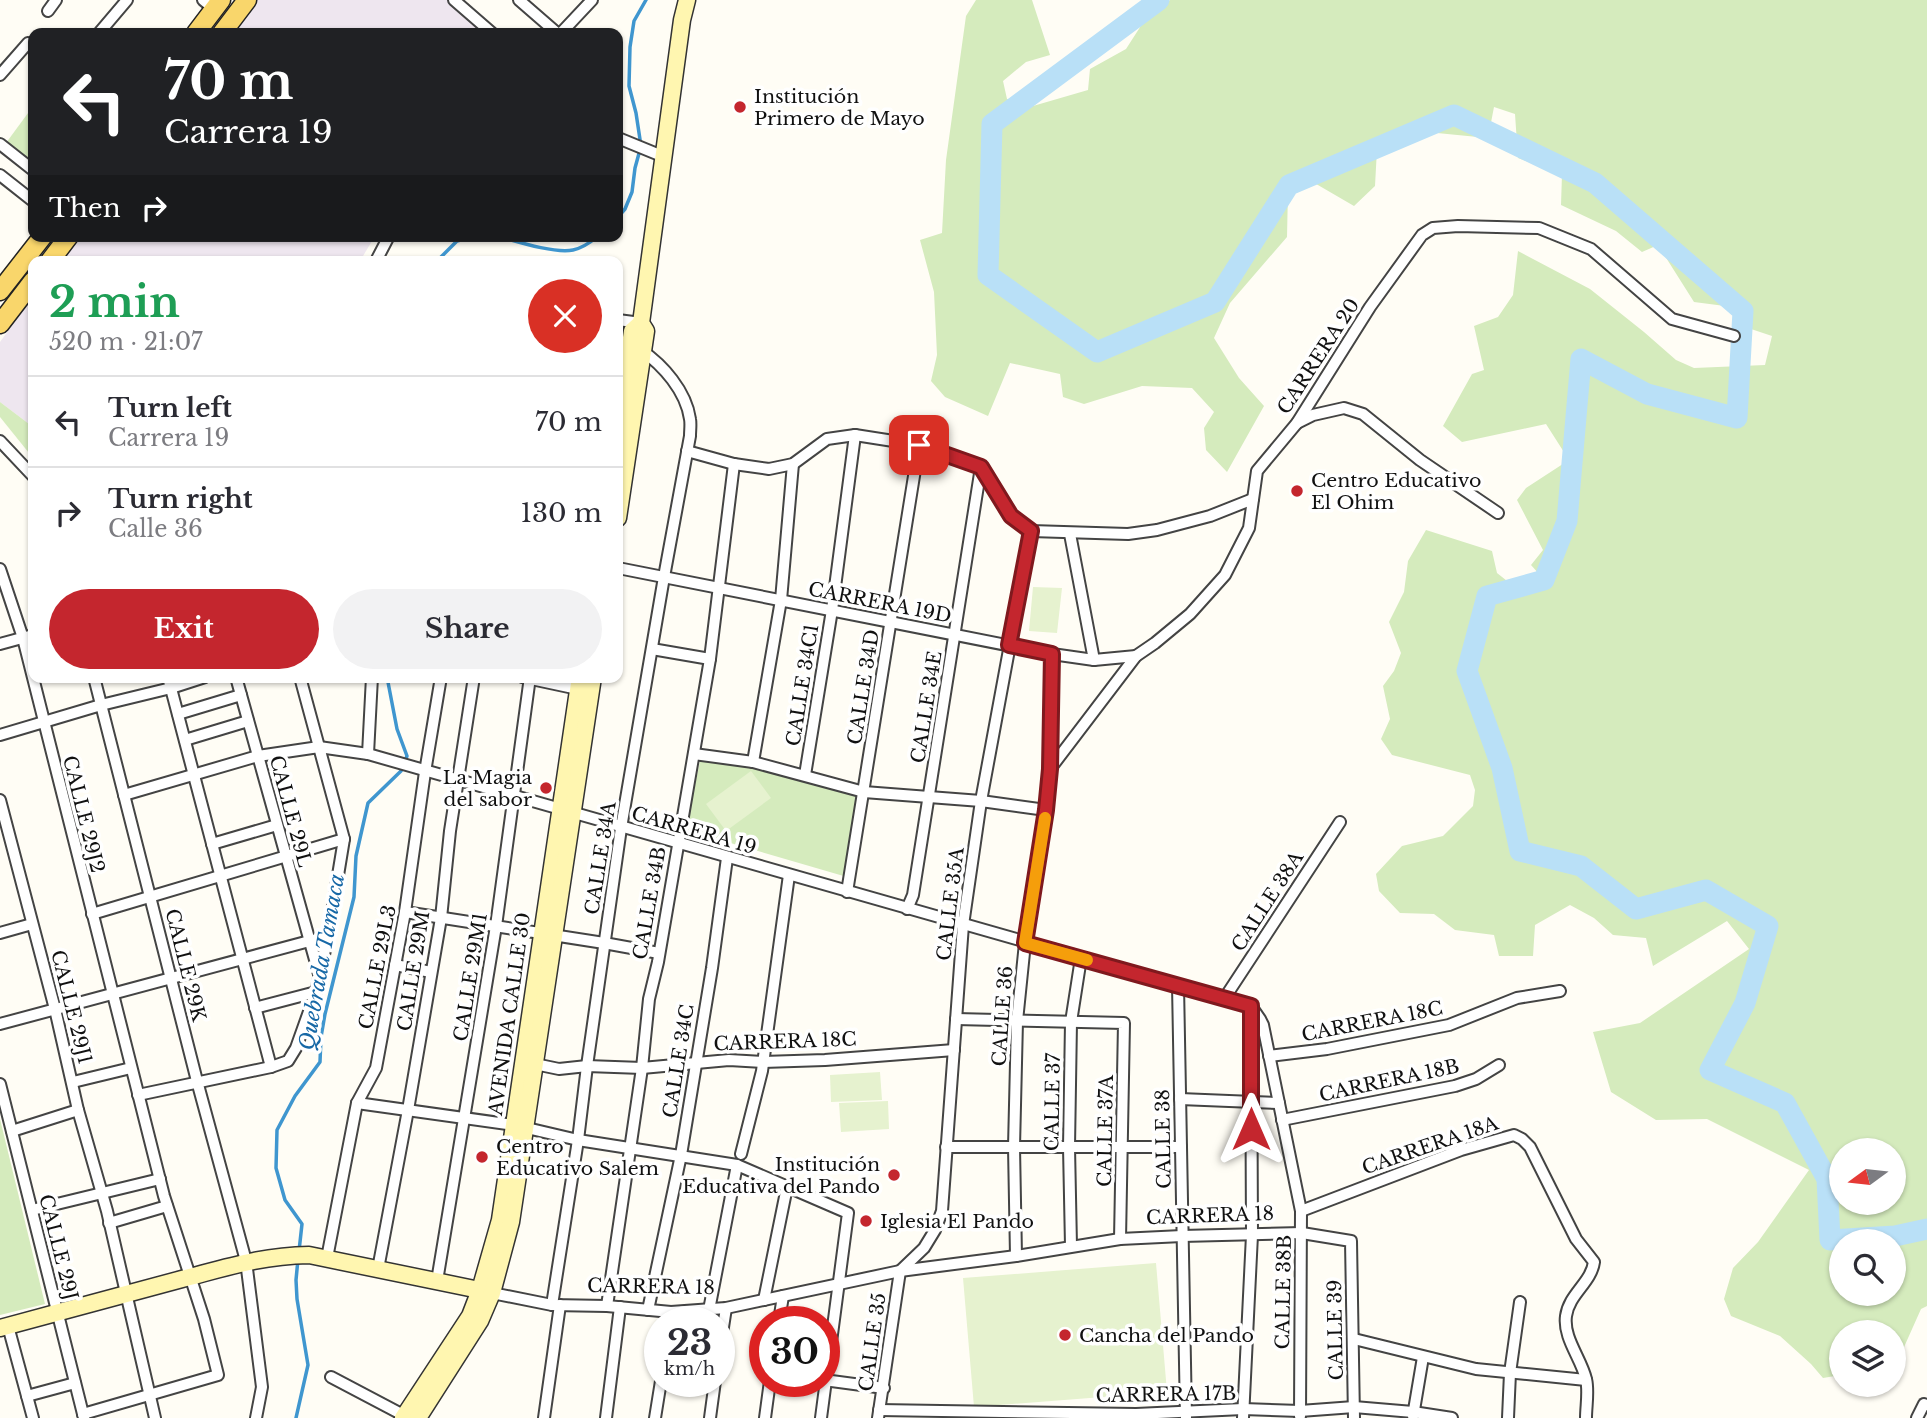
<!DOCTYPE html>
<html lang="en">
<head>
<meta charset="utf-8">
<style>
  body { margin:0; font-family:"Libre Baskerville",serif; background:#f2f2f3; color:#2b2b33; height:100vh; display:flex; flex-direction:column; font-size:26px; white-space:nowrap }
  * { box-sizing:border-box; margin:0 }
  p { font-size:23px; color:#7c7c81 }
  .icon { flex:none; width:38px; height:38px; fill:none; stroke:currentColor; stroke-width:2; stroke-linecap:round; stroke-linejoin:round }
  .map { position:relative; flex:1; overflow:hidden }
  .details { position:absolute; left:28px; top:256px; width:595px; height:427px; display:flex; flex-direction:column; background:#fff; border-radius:14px; box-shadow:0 2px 5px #0004 }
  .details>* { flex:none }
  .top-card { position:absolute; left:28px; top:28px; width:595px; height:214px; border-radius:14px; box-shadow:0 2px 5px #0004; background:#202124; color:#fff; overflow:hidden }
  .needle { width:46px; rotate:255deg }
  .controls { position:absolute; left:1829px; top:1138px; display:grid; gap:14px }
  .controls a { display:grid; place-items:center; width:77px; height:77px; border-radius:50%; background:#fff; box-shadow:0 2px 5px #0004; font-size:35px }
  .speed { position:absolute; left:644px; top:1306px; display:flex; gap:14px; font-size:35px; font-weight:700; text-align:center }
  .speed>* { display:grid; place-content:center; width:91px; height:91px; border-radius:50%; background:#fff; box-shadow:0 2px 5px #0004; line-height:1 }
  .speed small { font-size:18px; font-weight:400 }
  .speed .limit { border:10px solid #d22; background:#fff; color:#111 }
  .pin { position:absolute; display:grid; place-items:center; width:60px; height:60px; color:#fff; margin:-30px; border-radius:14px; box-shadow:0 4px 10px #0006 }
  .me { position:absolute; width:77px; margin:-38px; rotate:0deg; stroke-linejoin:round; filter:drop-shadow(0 0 5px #0008) }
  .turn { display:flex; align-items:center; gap:24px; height:147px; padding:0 21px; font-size:32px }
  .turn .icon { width:91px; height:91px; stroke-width:2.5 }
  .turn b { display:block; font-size:49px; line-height:60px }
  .then { display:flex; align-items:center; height:66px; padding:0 21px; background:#0003; gap:14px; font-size:26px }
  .round { display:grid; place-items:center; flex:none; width:74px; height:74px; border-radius:37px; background:#f2f2f3 }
  .overview { display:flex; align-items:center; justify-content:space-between; height:119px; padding:0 21px }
  h1 { font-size:42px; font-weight:700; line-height:52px; color:#1e9e55 }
  .button { display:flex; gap:14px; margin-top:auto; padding:14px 21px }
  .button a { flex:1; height:80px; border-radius:42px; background:#c4262e; color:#fff; font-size:28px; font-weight:700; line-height:80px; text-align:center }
  .button a+a { background:#f2f2f3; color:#2b2b33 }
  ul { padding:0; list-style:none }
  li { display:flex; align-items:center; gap:21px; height:91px; padding:0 21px; border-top:2px solid #e1e1e2 }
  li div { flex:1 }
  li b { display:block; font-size:26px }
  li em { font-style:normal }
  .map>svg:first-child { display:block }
  .industrial { fill:#eee6ef }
  .green { fill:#d5ebbd; fill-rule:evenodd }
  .pitch { fill:#e6f2cf }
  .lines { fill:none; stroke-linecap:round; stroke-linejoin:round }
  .stream { stroke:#3f96cf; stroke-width:3.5 }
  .river { stroke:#b9e0f7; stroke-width:21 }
  .street-casing { stroke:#444; stroke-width:14 }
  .secondary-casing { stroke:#333; stroke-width:19 }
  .primary-casing { stroke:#222; stroke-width:21 }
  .street { stroke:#fff; stroke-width:10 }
  .secondary { stroke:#fff6b0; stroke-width:16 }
  .primary { stroke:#f9d66b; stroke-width:18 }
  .route-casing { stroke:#7f191e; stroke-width:18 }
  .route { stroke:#c4262e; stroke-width:12 }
  .slow { stroke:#f59e0b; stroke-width:12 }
  .poi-dot { fill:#c4262e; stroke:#fff; stroke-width:2.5 }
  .labels { text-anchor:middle; stroke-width:7; stroke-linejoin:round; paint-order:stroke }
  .poi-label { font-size:19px; fill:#111; stroke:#fff; text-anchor:start }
  .street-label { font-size:19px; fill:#111; stroke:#fff }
  .water-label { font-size:21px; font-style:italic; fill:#1768a6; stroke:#fff }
</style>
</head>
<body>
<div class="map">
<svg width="1927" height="1418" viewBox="0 0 1927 1418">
  <rect width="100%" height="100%" fill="#fffdf5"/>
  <g class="industrial">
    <path d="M256,0h192l37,33h-254z"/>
    <path d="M79,236h296l-15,25h-300z"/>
    <path d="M33,297v130l-33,-25v-60z"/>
  </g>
  <g class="green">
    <path d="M976,0h56l18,55 -24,7 -23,19 4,18 26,7 55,-16 2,-21 36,-20 18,-28 26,-21h757v1306l-6,3 -25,56 -2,1v-34h-53v43l-18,3 -12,-14 -31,-28 -49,-20 -7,-17 9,-31 25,-26 51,-72 -102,-51 -51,1 -45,-28 -18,-60 47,-9 109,-74 -22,-28 -74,45 -7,-28 -33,-3 -19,-17 -24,-13 -35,20 -2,31h-34l-5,-21 -39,-5 -21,-16 -34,-1 -21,-22 -3,-17 26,-28 41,-10 30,-30 2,-16 -5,-15 -78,-20 -11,-16 9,-20 -7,-33 11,-15 7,-18 -12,-31 15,-30 4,-31 18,-31 66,21 5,22 24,19h5l13,-18 -8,-9 12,-15 -26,-50 9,-12 43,-28 -23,-36 -84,18 -19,-16 29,-52 12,-4 -10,-44 24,-9 15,-22 5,-44 72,38 54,43 32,28 18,8 71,-3 7,-29 -27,-9 3,-18 -54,-7 -36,-57 -16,7 -26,-21 -55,-26 1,-31 -44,-16 -3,-44 -21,-7 -6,31 -51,-5 -60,16 -2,37 -21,20 -55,-32 -11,16 -1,47 -57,66 -16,35 25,40 25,28 -37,66 -21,-22 -2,-22 10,-16 -22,-24 -50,-2 -58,18 -21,-7 -3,-23 -50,-11 -22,53 -43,-19 -14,-16 6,-26 -3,-63 -14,-52 22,-7 4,-73 20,-144zM1841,1150h53v52h-53zM1841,1241h53v52h-53z"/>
    <path d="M31,109l2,2v55l-27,-23z"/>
    <path d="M0,402l33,25v31l-33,-41z"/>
    <path d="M701,756l157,34 -11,87 -161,-47z"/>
    <path d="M0,1119l45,185 -45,11z"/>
  </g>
  <g class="pitch">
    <path d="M1033,587l29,1 -5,45 -28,-2z"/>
    <path d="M751,771l20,27 -45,33 -20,-27z"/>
    <path d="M880,1072l2,28 -51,2 -1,-27z"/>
    <path d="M888,1101l1,28 -48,3 -2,-29z"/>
    <path d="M1156,1263l11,129 -193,15 -11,-129z"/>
  </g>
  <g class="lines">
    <g class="stream">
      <path d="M618,217l7,-8 7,-17 3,-24 6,-22 -5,-33 -7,-27 1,-39 4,-26 12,-21"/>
      <path d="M497,236c18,5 58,18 76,14 9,-2 18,-8 25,-14"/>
      <path d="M437,261l20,-20 19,-5"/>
      <path d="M299,1251l3,-27 -17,-24 -9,-32 1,-38 18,-34 25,-34 1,-25 4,-23 29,-117 2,-41 12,-53 33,-32 6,-15 -10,-27 -10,-52"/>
      <path d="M296,1418l12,-53 -11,-66 -1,-19 2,-21"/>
    </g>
    <path class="river" d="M1159,0l-167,124 -4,151 109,77 118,-50 74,-117 165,-70 141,68 148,128 -6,107 -90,-24 -66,-35 -14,162 -23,59 -57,16 -20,75 35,97 18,83 61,15 55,43 70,-19 62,36 -23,77 -35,67 75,33 42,76 3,61 65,-4 32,-7"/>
    <defs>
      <g id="street">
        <path d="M203,0l11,9"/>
        <path d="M454,0l38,33"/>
        <path d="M519,0l38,33"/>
        <path d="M48,11l8,-11"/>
        <path d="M99,33l28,-33"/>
        <path d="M561,33l31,-33"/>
        <path d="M0,75l28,-32"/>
        <path d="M618,138l44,18"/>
        <path d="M0,144l33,26"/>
        <path d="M0,175l33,26"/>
        <path d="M376,261l13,-25"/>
        <path d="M618,320l23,3"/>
        <path d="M1297,423l16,-8 31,-7 19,6 57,46 78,53"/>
        <path d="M0,441l33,35"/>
        <path d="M687,451l47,13 35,5 24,-5 34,-25 28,-4 64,10 62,22 30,49 20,15 97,3 29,-4 53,-14 43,-17"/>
        <path d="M1070,534l24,126"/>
        <path d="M618,568l434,86 42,6 42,-4"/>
        <path d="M0,569l23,69 141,558 40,123 14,56 -135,39"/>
        <path d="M0,644l33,-9"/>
        <path d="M652,649l58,10"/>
        <path d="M94,677l103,404 49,180 16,126 -6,31"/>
        <path d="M168,677l103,390"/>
        <path d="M236,677l83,297"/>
        <path d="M522,677l56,12"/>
        <path d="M178,714l63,-19"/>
        <path d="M0,735l101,-30 70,-17 34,-11"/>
        <path d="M185,740l63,-19"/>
        <path d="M368,754l4,-77"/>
        <path d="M694,754l59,8 111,30 117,9 65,9"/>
        <path d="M753,762l28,-162 12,-136"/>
        <path d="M1050,769l86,-113 19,-13 35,-29 35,-39 24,-47 8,-57 40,-48 73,-116 52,-72 11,-7 25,-2 81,2 52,21 81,70 62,17"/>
        <path d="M805,775l27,-165 23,-175"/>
        <path d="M124,795l134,-39 61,-9 49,7 883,252"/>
        <path d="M0,800l55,209 23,101 29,101 48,207"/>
        <path d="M212,844l65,-19"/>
        <path d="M847,892l72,-447"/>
        <path d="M907,909l6,-14 68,-428"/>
        <path d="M405,912l199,31 55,10"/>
        <path d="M92,914l252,-75"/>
        <path d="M0,933l32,-9"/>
        <path d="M395,965l36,7"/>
        <path d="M1178,985l8,432"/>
        <path d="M1224,999l116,-177"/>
        <path d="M1251,1006l9,13 3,6 38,186 -1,205"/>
        <path d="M255,1008l61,-16"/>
        <path d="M956,1019l168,4 -4,216"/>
        <path d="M0,1024l328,-88"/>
        <path d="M1269,1056l58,-7 122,-24 68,-27 43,-7"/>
        <path d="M535,1064l24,5 28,-3 55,2 87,-8 34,2 62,-2 129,-10"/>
        <path d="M73,1082l58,-14"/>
        <path d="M0,1084l84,334"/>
        <path d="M138,1095l133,-28 17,-6 8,-13 20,-56 12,-56 16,-97 -44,-162"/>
        <path d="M1180,1099l99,4"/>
        <path d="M357,1103l157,22 64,15 159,25 111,48 -27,205"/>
        <path d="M1282,1120l173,-34 21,-7 23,-14"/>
        <path d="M12,1131l66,-21"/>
        <path d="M946,1147h235"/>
        <path d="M741,1154l21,-83 27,-196"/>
        <path d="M32,1210l128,-31"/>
        <path d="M1301,1211l160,-61 53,-15 8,4 8,8 46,92 18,23c-3,21 -25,32 -28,54 -3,22 15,42 20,63 3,12 0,27 0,39"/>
        <path d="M109,1223l58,-17"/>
        <path d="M1071,1246l-2,-99 2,-125 10,-64"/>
        <path d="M1016,1256l-2,-109 3,-126 8,-78 21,-133 4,-41 2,-115"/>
        <path d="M327,1258l30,-155 19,-35 29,-156 20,-140 16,-95"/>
        <path d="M378,1269l30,-159 33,-192 9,-87 24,-154"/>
        <path d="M437,1281l59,-355 34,-249"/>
        <path d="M492,1293l60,12 55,1 64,6 55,-4 174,-37 116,-15 104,-17 62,-3 120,-3 49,8 3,177"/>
        <path d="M764,1300l23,-113"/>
        <path d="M552,1305l26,-165 9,-74 34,-238 43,-251 26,-141c0,-6 1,-12 0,-17 -4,-28 -27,-54 -49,-69"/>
        <path d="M607,1306l35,-238 7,-69 9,-37 52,-303 24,-195"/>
        <path d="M648,1310l33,-155 31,-187 15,-110"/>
        <path d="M709,1310l28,-145"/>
        <path d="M779,1321l4,-25"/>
        <path d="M8,1326l25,92"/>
        <path d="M1354,1339l122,30 110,11"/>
        <path d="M719,1353l7,-45"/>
        <path d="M331,1377l74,39"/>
        <path d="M824,1380l60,8"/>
        <path d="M27,1396l48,-13"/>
        <path d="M879,1410l257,4 107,-5 57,2 54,-4 59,5 39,6"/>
        <path d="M1413,1416l10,-59"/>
        <path d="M544,1418l16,-113"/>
        <path d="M606,1418l14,-111"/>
        <path d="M655,1418l6,-37"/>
        <path d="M710,1418l5,-37"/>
        <path d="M765,1418l5,-37"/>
        <path d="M878,1418l22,-147 24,-23 11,-18 7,-19 21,-286 18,-124 50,-270"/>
        <path d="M1243,1418l9,-183 -1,-229"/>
        <path d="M1508,1418l2,-45 10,-71"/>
        <path d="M1917,1418l7,-14"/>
      </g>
      <g id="secondary">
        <path d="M618,426l14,-95 9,-8"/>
        <path d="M618,518l28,-187 -5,-8 41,-303 5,-20"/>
        <path d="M0,1328c61,-16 121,-33 182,-49 46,-12 79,-23 127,-24l180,37"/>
        <path d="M403,1418l67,-102 10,-26 20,-70 80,-543"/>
        <path d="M418,1418l62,-97 12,-28 19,-71 82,-545"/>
      </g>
      <g id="primary">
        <path d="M196,33l25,-33"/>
        <path d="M222,33l25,-33"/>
        <path d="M50,261l19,-25"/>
        <path d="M0,291l43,-55"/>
        <path d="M0,324l33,-43"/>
      </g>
    </defs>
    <use href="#street" class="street-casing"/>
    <use href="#secondary" class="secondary-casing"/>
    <use href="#primary" class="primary-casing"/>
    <use href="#street" class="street"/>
    <use href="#secondary" class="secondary"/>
    <use href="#primary" class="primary"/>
  </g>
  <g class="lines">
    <defs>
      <path id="route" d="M919,445l62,22 30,49 20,15 -22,114 43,9 -2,115 -4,41 -21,133 226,63v123"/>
    </defs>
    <use href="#route" class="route-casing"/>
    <use href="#route" class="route"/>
    <path class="slow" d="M1045,818l-20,125 62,17"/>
  </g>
  <g class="poi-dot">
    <circle cx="740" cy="107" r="7"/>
    <circle cx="1297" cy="491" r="7"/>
    <circle cx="546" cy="788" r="7"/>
    <circle cx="482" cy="1157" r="7"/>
    <circle cx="894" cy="1175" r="7"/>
    <circle cx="866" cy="1221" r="7"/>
    <circle cx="1065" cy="1335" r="7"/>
  </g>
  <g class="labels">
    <g class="poi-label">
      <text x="754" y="103">Institución<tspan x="754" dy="22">Primero de Mayo</tspan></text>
      <text x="1311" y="487">Centro Educativo<tspan x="1311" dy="22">El Ohim</tspan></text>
      <text x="532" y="784" text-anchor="end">La Magia<tspan x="532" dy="22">del sabor</tspan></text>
      <text x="496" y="1153">Centro<tspan x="496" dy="22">Educativo Salem</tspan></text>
      <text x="880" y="1171" text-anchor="end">Institución<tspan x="880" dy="22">Educativa del Pando</tspan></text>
      <text x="880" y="1228">Iglesia El Pando</text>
      <text x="1079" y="1342">Cancha del Pando</text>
    </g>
    <g class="street-label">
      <text transform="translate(1318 356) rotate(-57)" y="7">CARRERA 20</text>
      <text transform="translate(880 602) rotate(11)" y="7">CARRERA 19D</text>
      <text transform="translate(802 685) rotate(-81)" y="7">CALLE 34C1</text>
      <text transform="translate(863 687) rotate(-81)" y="7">CALLE 34D</text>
      <text transform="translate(926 707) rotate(-81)" y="7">CALLE 34E</text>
      <text transform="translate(291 811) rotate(75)" y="7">CALLE 29L</text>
      <text transform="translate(84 814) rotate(76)" y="7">CALLE 29J2</text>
      <text transform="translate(694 830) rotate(16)" y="7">CARRERA 19</text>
      <text transform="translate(600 858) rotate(-81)" y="7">CALLE 34A</text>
      <text transform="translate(1267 901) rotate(-57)" y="7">CALLE 38A</text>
      <text transform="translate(649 903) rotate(-80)" y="7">CALLE 34B</text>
      <text transform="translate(950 904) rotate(-83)" y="7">CALLE 35A</text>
      <text transform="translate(186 965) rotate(76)" y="7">CALLE 29K</text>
      <text transform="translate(377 967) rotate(-79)" y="7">CALLE 29L3</text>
      <text transform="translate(413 971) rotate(-81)" y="7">CALLE 29M</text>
      <text transform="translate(470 977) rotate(-81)" y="7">CALLE 29M1</text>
      <text transform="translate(72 1007) rotate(76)" y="7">CALLE 29J1</text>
      <text transform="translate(509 1014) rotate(-82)" y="7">AVENIDA CALLE 30</text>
      <text transform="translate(1002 1016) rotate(-86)" y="7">CALLE 36</text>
      <text transform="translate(1372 1021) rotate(-11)" y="7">CARRERA 18C</text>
      <text transform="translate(785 1041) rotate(-2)" y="7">CARRERA 18C</text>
      <text transform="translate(678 1061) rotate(-81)" y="7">CALLE 34C</text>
      <text transform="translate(1389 1080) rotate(-12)" y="7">CARRERA 18B</text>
      <text transform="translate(1052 1102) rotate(-89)" y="7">CALLE 37</text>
      <text transform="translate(1105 1131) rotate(-89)" y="7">CALLE 37A</text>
      <text transform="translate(1163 1139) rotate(-91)" y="7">CALLE 38</text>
      <text transform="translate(1430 1145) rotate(-19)" y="7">CARRERA 18A</text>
      <text transform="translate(1210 1215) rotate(-2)" y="7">CARRERA 18</text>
      <text transform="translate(59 1247) rotate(76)" y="7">CALLE 29J</text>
      <text transform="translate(651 1286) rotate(1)" y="7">CARRERA 18</text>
      <text transform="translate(1283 1292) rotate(-89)" y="7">CALLE 38B</text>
      <text transform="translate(1335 1330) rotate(-91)" y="7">CALLE 39</text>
      <text transform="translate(872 1342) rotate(-82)" y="7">CALLE 35</text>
      <text transform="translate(1166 1394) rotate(-1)" y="7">CARRERA 17B</text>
    </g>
    <g class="water-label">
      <text transform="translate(322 962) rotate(-80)" y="7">Quebrada Tamaca</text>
    </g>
  </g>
</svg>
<div class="controls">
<a><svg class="needle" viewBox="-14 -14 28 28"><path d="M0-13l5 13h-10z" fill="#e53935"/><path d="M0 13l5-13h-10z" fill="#7c7c81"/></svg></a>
<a><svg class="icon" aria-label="search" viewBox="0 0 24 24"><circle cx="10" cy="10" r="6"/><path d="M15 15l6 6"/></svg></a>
<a><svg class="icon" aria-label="layers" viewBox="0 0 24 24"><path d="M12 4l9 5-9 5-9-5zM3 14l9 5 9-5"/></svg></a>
</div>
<div class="speed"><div>23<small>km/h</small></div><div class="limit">30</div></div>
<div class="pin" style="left:919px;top:445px;background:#d93025"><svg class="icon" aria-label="arrive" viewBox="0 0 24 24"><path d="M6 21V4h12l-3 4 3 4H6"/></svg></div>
<svg class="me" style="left:1251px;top:1129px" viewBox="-20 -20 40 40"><path d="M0-17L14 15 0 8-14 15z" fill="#c4262e" stroke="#fff" stroke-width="4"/></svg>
<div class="top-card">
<div class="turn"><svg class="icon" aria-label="left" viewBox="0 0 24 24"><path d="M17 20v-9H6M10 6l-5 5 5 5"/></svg><div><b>70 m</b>Carrera 19</div></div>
<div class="then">Then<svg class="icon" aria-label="right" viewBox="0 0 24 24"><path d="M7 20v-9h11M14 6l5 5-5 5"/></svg></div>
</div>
<section class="details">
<div class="overview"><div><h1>2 min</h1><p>520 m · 21:07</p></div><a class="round" style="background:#d93025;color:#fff"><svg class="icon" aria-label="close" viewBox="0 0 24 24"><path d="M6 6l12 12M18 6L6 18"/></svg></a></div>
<ul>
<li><svg class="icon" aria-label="left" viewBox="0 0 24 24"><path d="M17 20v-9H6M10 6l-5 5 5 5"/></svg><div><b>Turn left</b><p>Carrera 19</p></div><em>70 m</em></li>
<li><svg class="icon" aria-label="right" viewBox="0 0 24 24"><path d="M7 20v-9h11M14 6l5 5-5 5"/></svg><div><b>Turn right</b><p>Calle 36</p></div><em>130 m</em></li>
</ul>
<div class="button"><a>Exit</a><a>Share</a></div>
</section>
</div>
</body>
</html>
